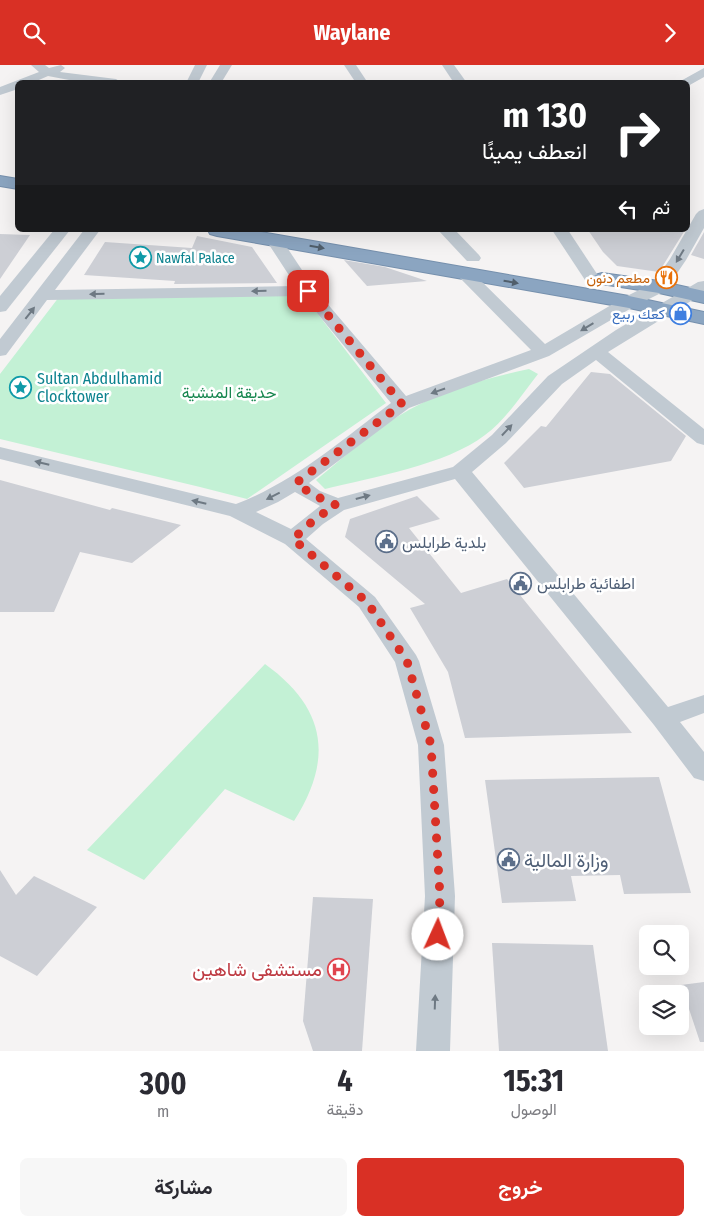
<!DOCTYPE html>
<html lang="ar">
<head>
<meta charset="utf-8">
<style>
  body { margin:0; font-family:"Fira Sans Condensed",Vazirmatn,sans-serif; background:#f7f7f7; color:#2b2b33; direction:rtl; height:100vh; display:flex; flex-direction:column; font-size:19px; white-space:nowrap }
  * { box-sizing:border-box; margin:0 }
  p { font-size:16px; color:#7c7c81 }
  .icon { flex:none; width:28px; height:28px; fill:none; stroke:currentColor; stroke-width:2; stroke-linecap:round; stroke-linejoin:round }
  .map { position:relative; height:986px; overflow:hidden; direction:ltr }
  .panel { display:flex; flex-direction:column; background:#fff; flex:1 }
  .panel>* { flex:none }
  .guide { position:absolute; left:15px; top:15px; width:675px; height:152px; border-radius:8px; box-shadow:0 5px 20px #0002; direction:rtl; background:#202124; color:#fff; overflow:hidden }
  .tools { position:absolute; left:639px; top:860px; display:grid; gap:10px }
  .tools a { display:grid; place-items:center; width:50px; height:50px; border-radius:8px; background:#fff; box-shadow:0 5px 20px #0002; font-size:25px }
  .pin { position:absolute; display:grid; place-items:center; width:42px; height:42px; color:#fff; margin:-21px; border-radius:10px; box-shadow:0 2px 8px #0006 }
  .me { position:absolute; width:55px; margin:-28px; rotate:2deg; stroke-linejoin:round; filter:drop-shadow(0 0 4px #0008) }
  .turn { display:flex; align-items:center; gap:18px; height:105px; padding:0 20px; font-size:22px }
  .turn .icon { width:65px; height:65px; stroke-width:2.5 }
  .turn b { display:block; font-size:35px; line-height:42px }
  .then { display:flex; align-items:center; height:48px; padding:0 20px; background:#0003; gap:10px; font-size:19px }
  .eta { display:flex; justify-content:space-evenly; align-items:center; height:85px; text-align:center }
  .eta b { font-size:30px; font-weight:700; line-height:35px }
  .action { display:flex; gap:10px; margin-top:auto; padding:10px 20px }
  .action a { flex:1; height:58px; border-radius:8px; background:#d93025; color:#fff; font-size:20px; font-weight:700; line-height:58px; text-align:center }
  .action a+a { background:#f7f7f7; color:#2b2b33 }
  header { display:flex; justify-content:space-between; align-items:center; height:65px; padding:0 20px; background:#d93025; color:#fff; font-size:22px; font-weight:700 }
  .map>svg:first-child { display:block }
  .green { fill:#c3f1d5 }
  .building { fill:#cdcfd5 }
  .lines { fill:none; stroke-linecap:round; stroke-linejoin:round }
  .highway-casing { stroke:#7690ad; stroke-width:2 }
  .street { fill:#c1cad2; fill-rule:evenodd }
  .highway { fill:#8ba5c1; fill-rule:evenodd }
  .oneway { fill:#505e6b }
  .oneway2 { fill:#6e7983 }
  .route { stroke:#d93025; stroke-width:9; stroke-dasharray:0 16.2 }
  .labels { text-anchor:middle; stroke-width:5; stroke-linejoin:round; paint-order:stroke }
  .far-culture-label { font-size:14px; fill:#0d838f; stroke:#fff; text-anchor:start }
  .far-food-label { font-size:14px; fill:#c56008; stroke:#fff; text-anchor:end }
  .far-shop-label { font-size:14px; fill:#366cbe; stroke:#fff; text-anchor:end }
  .culture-label { font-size:16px; fill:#0d838f; stroke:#fff; text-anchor:start }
  .park-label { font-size:16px; fill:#17864f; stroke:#fff }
  .service-label { font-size:16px; fill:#4e5e75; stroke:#fff; text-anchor:start }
  .near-service-label { font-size:19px; fill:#4e5e75; stroke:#fff; text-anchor:start }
  .near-health-label { font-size:19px; fill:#be3a42; stroke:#fff; text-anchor:end }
</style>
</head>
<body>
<header><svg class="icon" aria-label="forward" viewBox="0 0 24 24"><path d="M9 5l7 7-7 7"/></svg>Waylane<svg class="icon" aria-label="search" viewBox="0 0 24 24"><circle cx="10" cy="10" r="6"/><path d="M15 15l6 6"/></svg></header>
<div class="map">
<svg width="704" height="986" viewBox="0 0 704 986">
  <rect width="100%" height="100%" fill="#f5f3f3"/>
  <g class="green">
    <path d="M301,227l85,111 -139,96 -47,-12 -200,-48v-65l59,-77z"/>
    <path d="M529,304l9,5c-16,20 -32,46 -53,61 -39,30 -112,42 -160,54l-9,-9c26,-21 52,-45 81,-63 40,-25 86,-38 132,-48z"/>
    <path d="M265,599c61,44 69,94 29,157l-69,-32 -81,91 -57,-30z"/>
  </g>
  <g class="building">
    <path d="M588,165h97l-26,42 -42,-6 -14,-14z"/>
    <path d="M704,167v27l-13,-4z"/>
    <path d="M0,169l30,1 -30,44z"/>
    <path d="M197,171l55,11 25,36 -103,1 1,-3 -91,-6 21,-33 87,6z"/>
    <path d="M344,195l41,7 42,14 -60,5z"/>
    <path d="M591,307l19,2 76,62 -15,25 -147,27 -20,-25 37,-37 5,1z"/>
    <path d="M0,415l110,30 2,-2 69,17 -49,38 -52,-11 -26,60h-54z"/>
    <path d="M417,431l23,23 -31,9 52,65 46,-14 125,154 -167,5 -17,-66 -38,-64 15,-4 -80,-67 5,-18z"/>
    <path d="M659,712l32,116 -67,1 -4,-19 -49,1 5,25 -74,2 -17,-123z"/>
    <path d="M0,805l16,25 18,-19 63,31 -60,69 -37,-20z"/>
    <path d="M313,832l60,2 -11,152h-49l-10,-30z"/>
    <path d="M492,878l101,2 15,106h-109z"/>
    <path d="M704,917v60h-4l-19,-57z"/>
  </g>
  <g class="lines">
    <defs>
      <g id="highway">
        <path d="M0,111l18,3v10l-18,-3z"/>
        <path d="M208,165h42l379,66 75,16v12l-75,-16 -412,-72 -7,-2z"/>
        <path d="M602,208l57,8 45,10v12l-45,-10 -64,-10 -3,-4 3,-4z"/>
      </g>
    </defs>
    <use href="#highway" class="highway-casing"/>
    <g class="street">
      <path d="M31,0h14l4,3 12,-3 4,3 -5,4 56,7 6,4h-37l-37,-7 -16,7h-14v6l-18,6v-8l39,-15z"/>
      <path d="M195,0h12l-9,18h-12z"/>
      <path d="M220,0h12l-11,18h-12z"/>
      <path d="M344,0h12l12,18h-12z"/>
      <path d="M442,0h12l13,18h-13z"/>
      <path d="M704,3v9l-16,9v-3h-11z"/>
      <path d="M704,144v19l-18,32 -21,31 -30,15 -86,50 -140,52 -100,75 11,8 18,7 115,-31 39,-32 56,-59 68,-46 82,-48 6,-1v12l-96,59 96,77v16l-7,-2 -101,-83 -34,24 -56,59 -34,29 196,235 36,-12v18l-24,9 24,30v29l-10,-3 -40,-53 -199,-246 -111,31 -21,14 -17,15 69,58 41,58 3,6 25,84 11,151 -5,155h-34l9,-155 -7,-151 -23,-83 -36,-55 -74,-63 -55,-28 -230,-57v-12l236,57c58,-22 106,-64 155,-101l-88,-107 -256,4 -41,55 -6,1v-17l84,-109h16l-45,60 241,-4 -30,-46 2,-3h12l34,51 92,108 125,-46 -72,-73 -2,-3 2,-3h12l74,73 78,-46 30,-15 17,-24 26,-45 3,-3zM295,427l25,14 -29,23 -35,-17 22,-10z"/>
      <path d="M54,165h16l-64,81 -6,1v-16z"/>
      <path d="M438,165h17l24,25 2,3 -2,3h-12z"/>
      <path d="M552,165h16l31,47 -2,3h-12z"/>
    </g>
    <use href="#highway" class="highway"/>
  </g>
  <defs><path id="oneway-solid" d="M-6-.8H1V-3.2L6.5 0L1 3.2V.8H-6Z" transform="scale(1.25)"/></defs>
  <g class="oneway">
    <use href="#oneway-solid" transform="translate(317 182) rotate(10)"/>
    <use href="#oneway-solid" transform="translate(511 217) rotate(10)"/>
  </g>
  <g class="oneway2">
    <use href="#oneway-solid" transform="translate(680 191) rotate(121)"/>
    <use href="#oneway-solid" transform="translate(259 226) rotate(179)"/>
    <use href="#oneway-solid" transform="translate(97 229) rotate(179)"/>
    <use href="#oneway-solid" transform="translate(30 248) rotate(-52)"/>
    <use href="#oneway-solid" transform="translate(587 262) rotate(149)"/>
    <use href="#oneway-solid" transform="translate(438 326) rotate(161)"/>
    <use href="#oneway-solid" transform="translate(507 365) rotate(-47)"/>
    <use href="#oneway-solid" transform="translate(42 398) rotate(-166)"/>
    <use href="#oneway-solid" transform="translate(273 431) rotate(153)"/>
    <use href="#oneway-solid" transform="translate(363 432) rotate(-15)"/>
    <use href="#oneway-solid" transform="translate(199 437) rotate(-167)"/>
    <use href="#oneway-solid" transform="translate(435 937) rotate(-88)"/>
  </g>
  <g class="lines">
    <path class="route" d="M308,226l94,113 -106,79 17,12 23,10 -21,14 -22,20 74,63 40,59 24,84 9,151 -2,39"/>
  </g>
  <defs>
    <symbol id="sight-ring" viewBox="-11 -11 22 22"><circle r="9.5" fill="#fff" stroke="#0f9aa8" stroke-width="1.5"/><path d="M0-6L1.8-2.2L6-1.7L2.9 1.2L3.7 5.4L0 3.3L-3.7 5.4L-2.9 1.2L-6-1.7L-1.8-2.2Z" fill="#0f9aa8"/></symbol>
    <symbol id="restaurant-ring" viewBox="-11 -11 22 22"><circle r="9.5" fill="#fff" stroke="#e8710a" stroke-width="1.5"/><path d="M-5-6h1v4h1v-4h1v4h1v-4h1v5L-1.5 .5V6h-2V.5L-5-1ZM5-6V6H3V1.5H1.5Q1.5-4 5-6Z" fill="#e8710a"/></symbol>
    <symbol id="shop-ring" viewBox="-11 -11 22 22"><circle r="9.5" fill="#fff" stroke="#3f7fe0" stroke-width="1.5"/><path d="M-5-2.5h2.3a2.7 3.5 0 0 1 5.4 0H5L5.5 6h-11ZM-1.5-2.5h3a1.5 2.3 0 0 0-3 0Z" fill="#3f7fe0"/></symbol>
    <symbol id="civic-ring" viewBox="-11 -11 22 22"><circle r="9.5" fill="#fff" stroke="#5c6f8a" stroke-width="1.5"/><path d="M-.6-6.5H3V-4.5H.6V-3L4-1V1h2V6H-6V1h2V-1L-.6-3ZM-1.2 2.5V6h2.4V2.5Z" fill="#5c6f8a"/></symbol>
    <symbol id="hospital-ring" viewBox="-11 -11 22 22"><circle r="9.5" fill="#fff" stroke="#e0444e" stroke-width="1.5"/><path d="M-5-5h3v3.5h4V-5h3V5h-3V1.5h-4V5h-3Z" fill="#e0444e"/></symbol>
  </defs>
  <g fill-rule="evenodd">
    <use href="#sight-ring" x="128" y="180" width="25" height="25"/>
    <use href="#restaurant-ring" x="654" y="200" width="25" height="25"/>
    <use href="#shop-ring" x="668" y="236" width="25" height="25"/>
    <use href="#sight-ring" x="8" y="310" width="25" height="25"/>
    <use href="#civic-ring" x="374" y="464" width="25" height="25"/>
    <use href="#civic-ring" x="508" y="506" width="25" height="25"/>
    <use href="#civic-ring" x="496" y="782" width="25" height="25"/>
    <use href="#hospital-ring" x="326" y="892" width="25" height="25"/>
  </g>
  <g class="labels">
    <g class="far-culture-label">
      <text x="156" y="198">Nawfal Palace</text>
    </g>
    <g class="far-food-label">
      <text x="650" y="218">مطعم دنون</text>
    </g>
    <g class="far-shop-label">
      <text x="665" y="254">كعك ربيع</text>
    </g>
    <g class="culture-label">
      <text x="37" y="319">Sultan Abdulhamid<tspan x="37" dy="18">Clocktower</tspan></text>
    </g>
    <g class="park-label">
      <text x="229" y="333">حديقة المنشية</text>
    </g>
    <g class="service-label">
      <text x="402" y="483">بلدية طرابلس</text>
      <text x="537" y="524">اطفائية طرابلس</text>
    </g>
    <g class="near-service-label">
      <text x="524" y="802">وزارة المالية</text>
    </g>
    <g class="near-health-label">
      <text x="322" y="911">مستشفى شاهين</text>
    </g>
  </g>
</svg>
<div class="tools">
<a><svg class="icon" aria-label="search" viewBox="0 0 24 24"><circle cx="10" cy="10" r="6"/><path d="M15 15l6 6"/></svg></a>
<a><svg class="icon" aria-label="layers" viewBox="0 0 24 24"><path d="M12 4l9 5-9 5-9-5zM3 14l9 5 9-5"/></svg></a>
</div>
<div class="pin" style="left:308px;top:226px;background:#d93025"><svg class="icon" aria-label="arrive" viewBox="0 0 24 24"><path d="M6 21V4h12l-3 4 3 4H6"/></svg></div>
<svg class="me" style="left:438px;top:870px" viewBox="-20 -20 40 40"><circle r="19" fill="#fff"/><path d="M0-13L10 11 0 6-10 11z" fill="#d93025"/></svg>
<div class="guide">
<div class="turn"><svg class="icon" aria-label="right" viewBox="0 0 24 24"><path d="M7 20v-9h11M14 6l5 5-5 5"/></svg><div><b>130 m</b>انعطف يمينًا</div></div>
<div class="then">ثم<svg class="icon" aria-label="left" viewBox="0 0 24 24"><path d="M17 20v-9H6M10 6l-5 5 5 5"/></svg></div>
</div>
</div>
<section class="panel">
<div class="eta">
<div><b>15:31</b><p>الوصول</p></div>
<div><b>4</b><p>دقيقة</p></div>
<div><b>300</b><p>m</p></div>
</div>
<div class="action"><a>خروج</a><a>مشاركة</a></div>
</section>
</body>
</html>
